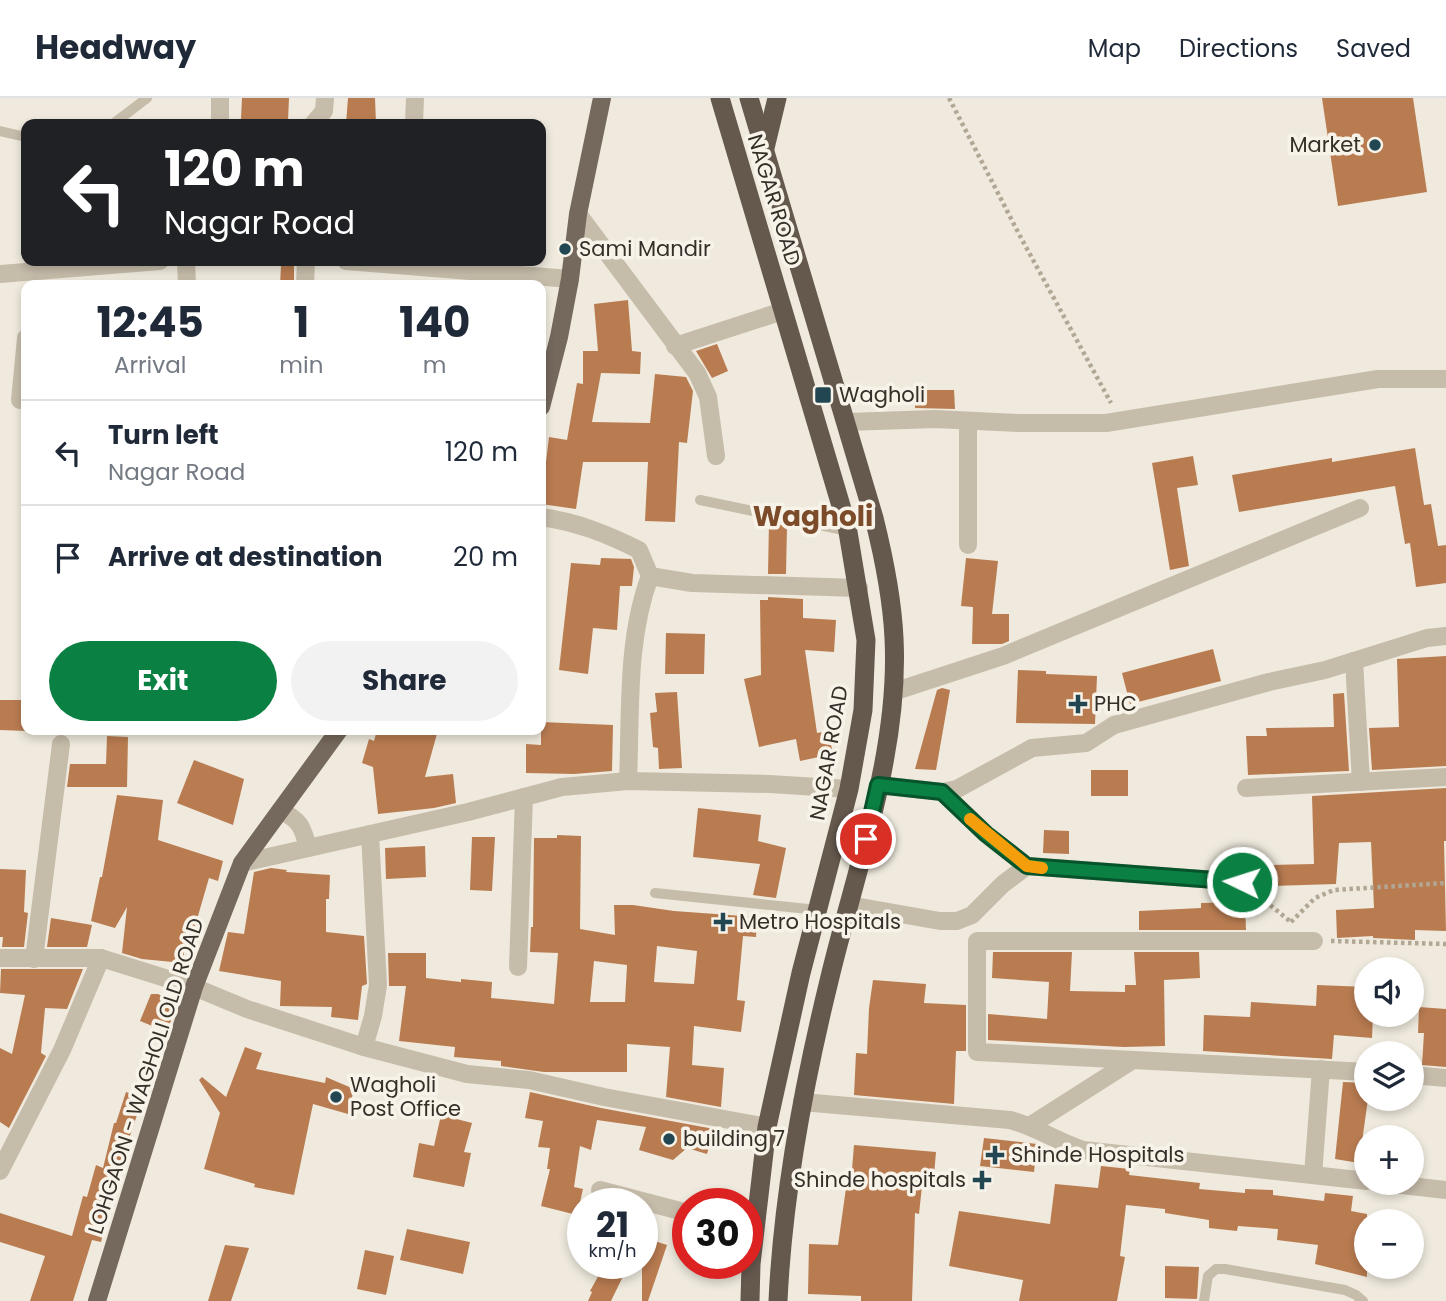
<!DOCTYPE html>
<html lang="en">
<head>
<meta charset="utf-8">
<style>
  body { margin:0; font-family:Poppins,sans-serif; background:#f2f2f3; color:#1f2937; height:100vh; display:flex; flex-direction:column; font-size:26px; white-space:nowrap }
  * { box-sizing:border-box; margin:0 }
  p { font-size:23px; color:#747a83 }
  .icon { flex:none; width:38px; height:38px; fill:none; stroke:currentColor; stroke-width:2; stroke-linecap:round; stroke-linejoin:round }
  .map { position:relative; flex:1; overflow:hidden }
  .side { position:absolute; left:21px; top:182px; width:525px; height:455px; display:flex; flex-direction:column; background:#fff; border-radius:14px; box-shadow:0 4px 10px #0003 }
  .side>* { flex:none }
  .hud { position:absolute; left:21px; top:21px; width:525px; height:147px; border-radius:14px; box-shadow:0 4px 10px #0003; background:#202124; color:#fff; overflow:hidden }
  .tools { position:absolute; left:1354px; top:859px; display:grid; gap:14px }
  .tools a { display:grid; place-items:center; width:70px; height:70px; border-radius:50%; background:#fff; box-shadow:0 4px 10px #0003; font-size:35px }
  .speed { position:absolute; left:567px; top:1090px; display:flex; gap:14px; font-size:35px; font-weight:700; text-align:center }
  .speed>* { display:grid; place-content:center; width:91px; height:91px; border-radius:50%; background:#fff; box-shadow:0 4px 10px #0003; line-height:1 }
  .speed small { font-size:18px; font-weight:400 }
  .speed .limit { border:10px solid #d22; background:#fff; color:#111 }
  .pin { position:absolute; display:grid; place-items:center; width:60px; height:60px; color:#fff; margin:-30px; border:4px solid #fff; border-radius:50%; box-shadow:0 2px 7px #0007 }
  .me { position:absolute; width:77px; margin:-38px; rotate:274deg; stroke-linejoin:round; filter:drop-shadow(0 0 5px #0008) }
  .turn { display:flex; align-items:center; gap:24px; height:147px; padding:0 28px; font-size:32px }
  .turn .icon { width:91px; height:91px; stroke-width:2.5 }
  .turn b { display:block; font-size:49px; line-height:60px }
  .eta { display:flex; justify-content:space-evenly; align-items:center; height:119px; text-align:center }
  .eta b { font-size:42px; font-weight:700; line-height:49px }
  .button { display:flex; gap:14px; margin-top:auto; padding:14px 28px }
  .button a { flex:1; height:80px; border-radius:42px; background:#0b8043; color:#fff; font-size:28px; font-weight:700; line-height:80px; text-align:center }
  .button a+a { background:#f2f2f3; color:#1f2937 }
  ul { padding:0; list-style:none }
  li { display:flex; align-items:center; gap:21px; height:105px; padding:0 28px; border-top:2px solid #e0e1e3 }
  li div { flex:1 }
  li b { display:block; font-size:26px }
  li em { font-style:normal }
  header { display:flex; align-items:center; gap:42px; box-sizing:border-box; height:98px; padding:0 35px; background:#fff; border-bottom:2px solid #e0e1e3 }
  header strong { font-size:33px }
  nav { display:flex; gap:38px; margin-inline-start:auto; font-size:24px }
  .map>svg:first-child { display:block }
  .building { fill:#b97c51; fill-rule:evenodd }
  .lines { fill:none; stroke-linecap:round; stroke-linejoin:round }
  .path { stroke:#b2a695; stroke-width:4.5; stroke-dasharray:3.5 3.5; stroke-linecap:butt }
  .service { stroke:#c6bcaa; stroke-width:10 }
  .minor { stroke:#c6bcaa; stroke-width:18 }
  .primary { stroke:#75685c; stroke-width:18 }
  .trunk { stroke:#65594e; stroke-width:19 }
  .route-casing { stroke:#07532c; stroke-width:18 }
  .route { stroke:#0b8043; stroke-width:12 }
  .slow { stroke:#f59e0b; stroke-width:12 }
  .poi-dot { fill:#234752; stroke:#f8f3e9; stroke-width:2.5 }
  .labels { text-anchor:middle; stroke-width:7; stroke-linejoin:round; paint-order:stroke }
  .poi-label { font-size:21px; fill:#352f29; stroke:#f8f3e9; text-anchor:start }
  .street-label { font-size:21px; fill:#352f29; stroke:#f8f3e9 }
  .district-label { font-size:28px; font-weight:bold; fill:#7b4b2a; stroke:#f8f3e9 }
</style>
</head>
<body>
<header>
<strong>Headway</strong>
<nav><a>Map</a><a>Directions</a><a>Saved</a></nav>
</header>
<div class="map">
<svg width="1446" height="1203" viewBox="0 0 1446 1203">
  <rect width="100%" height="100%" fill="#efeadd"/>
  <g class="building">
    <path d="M242,0h47l-1,23 -47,-2z"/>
    <path d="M348,0h27l1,26h-30z"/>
    <path d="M1322,0h91l14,94 -89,14z"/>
    <path d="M281,168h13v19h-14z"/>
    <path d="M628,202l4,51 9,1 -1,22 -39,-1 -9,49 58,1 5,-49 31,3 7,14 -6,52 -8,-1 -4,80 -30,-1 3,-59h-65l-7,47 -35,-5 8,-67 18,3 10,-57 6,1v-33h15l-4,-47z"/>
    <path d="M717,246l11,27 -16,7 -16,-27z"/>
    <path d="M915,292h39l1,19 -40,-1z"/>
    <path d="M1415,350l9,57 7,-1 7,42 8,-1v38l-30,4 -6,-44 -5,1 -10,-58 -156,26 -7,-37 100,-17v4z"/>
    <path d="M1193,358l5,29 -21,3 12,78 -19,4 -18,-107z"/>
    <path d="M769,424l18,4 -1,48h-18z"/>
    <path d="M601,460l30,1 3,8 -2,19h-12l-3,44 -24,-2 -5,46 -29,-4 12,-107 29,2z"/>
    <path d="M966,460l32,3 -6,53h17v27l-7,3h-30l1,-37 -12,-1z"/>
    <path d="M768,499l35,2v19l33,2 -2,32 -29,-2 12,83 11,-2 5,23 -33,7 -4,-22 -37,8 -15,-68 17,-4 -1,-75h8z"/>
    <path d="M666,535l39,1 -1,40h-39z"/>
    <path d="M1213,551l8,32 -91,23 -8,-31z"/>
    <path d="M1446,558v110l-74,4 -3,-42 30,-1 -2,-68z"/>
    <path d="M1018,572l28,1v3l51,2 -2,48 -79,-1z"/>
    <path d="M942,590l8,2 -14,80 -21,-1 22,-79z"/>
    <path d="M677,594l5,76 -23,1 -1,-21 -5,-1 -3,-34 7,-1 -2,-19z"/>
    <path d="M1344,595l5,78 -101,4 -2,-39h21l-1,-8 68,-1 -1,-33z"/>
    <path d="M0,602h26v31l-26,-1z"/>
    <path d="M541,624l72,3 -1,46 -38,3 -48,-1v-29l15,1z"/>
    <path d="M377,632h61l-13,47 28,-3 3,29 -22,5 -56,6 -5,-47 -11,-4 7,-24 5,2z"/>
    <path d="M107,638l21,1 -1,50h-60l3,-23h36z"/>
    <path d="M194,662l50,19 -11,46 -56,-22z"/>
    <rect x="1091" y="672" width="37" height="26"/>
    <path d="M1446,690v53h-2l2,90 -31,-1v10l-42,-2v-2l-36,2 -1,-28 38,-2 -3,-66 -32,1 -3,41 -64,2 -2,-21 44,-1 -2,-68z"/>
    <path d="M117,697l46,5 -5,40 65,21 -5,20 -9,-3 -16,55 -7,-1 -3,31 -41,-4 -20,-6 5,-46 -12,21 -24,-7 9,-44h2z"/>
    <path d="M698,710l63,7 -3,26 28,7 -10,50 -23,-3 7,-31 -67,-7z"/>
    <path d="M1044,732l25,1v23l-26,-1z"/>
    <path d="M557,737l24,1 -1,93 35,6 -1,-30h19l41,6 83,6 -1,20 -13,-1 -6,64 8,1 -4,31 -47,-6 -2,39 32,3 -3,39 -55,-10 4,-50 -43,-3v28h-83l-43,-6v-5l-47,-4 1,-10 -56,-6 7,-55h-17l-1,-33h38v25l35,4v-3l31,3 -1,16 63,6 4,-51 -28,-1 1,-25h2l1,-89h23zM657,848l40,5 -3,33 -40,-2zM594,863l33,4 -2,37h-35z"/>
    <path d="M472,739h23l-3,54 -22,-1z"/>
    <path d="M425,748l1,31 -40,2 -1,-31z"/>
    <path d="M271,770l16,2 -1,2 44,3 -1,24h-3v33l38,4 3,48 -5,2 -4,34 -27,-3 1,-10 -52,-1 1,-25 -62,-10 9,-39 16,2 10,-62z"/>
    <path d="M0,771l26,1 -2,42 4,1 -4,34h-22l1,-10h-3z"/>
    <path d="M1245,804l1,28h-107v-19l62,-3v-5z"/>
    <path d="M51,820l41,7 -5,22h-40z"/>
    <path d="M993,854h79l-2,39 55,1v-7h11l-2,-33h65l1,26 -36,2 1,66 -41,1 -136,-7v-26l59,5 2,-37 -57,-4z"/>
    <path d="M1,871h82l-16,40 -22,-1 -4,45 5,3 -37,72 -9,-6v-74l12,6 13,-59 -25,-2z"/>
    <path d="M873,882l53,4 -2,19 42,2v46h-10l-2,53 -100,-9 2,-42 11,1 2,-46z"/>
    <path d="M1317,887l50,2v28h6l-1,23 -38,-3 -2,24 -129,-8 1,-36 46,2 1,-15 65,4z"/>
    <path d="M151,896h7l19,9 -10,29 -27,-11z"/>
    <path d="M1419,909l27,2v58l-24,-2 2,-32h-6z"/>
    <path d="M245,949l17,6 -6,16 69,14 1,-6 28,12 -6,25 -35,-10 -19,91 -40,-8 1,-3 -51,-15 16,-56 -21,-33 3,-3 24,20z"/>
    <path d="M1343,984l24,1 1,16 -9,64 -24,-4z"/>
    <path d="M126,994l17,5 -25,75 -17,70 -9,-2 -19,61h-43l15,-45 -45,-14v-29l72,23 11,-40 4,1 9,-32 7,3 11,-45h2z"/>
    <path d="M530,994l71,16 113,21 -7,25 -20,-6 -14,12 -34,-10 7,-23 -49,-7 -6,30 -11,-4 -6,41 9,2 -6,26 -36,-9 9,-37h-3l3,-21 -12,-1 5,-26 -18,-3z"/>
    <path d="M441,1017l31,8 -8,29 7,1 -7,34 -51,-10 6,-34 15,3z"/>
    <path d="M984,1040l53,6 -3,28 -54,-6z"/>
    <path d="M854,1047l82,7 -3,35 -11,-1 -3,28 -4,-1 -3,88h-51v-5l-53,-2 1,-50 29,1 9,-64h4z"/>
    <path d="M1101,1068l29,3 -1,6 71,8 -1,6 46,4v-4l28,1v5l51,6 1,-8 28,3 -2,15 16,3v63l-52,-13 3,-19 -41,-5 1,-11 -40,-3 -1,5 -28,-3v-8l-44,-7v-4l-39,-4 -6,51 5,1 -8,44h-98l4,-21 -74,-14 10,-55 91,13 5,-40 43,4z"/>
    <path d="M407,1131l63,13 -7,32 -63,-14z"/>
    <path d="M642,1139l25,8 -19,56h-6z"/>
    <path d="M225,1147l24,3 -18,53h-23z"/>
    <path d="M365,1152l29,6 -8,39 -29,-6z"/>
    <path d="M605,1166h24l-18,37h-23l4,-9 -2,-1z"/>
    <path d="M1165,1168l34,1 -2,32 -32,-1z"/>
  </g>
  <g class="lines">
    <g class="path">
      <path d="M949,0l71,138 91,167"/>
      <path d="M1254,794l37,30"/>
      <path d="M1291,824l24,-24 19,-8 112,-7"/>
      <path d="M1331,843l115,3"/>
    </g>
    <g class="service">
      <path d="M113,26l34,-26"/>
      <path d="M0,33l26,6"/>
      <path d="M700,402l148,31"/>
      <path d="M655,795l163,17"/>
      <path d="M1204,1203l4,-25 8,-7h9l120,21 11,5 7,6"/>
    </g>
    <g class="minor">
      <path d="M220,26v-26"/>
      <path d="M313,26l11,-13 1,-13"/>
      <path d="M414,26l1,-26"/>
      <path d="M578,116l119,159 11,24 8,59"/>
      <path d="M186,163l1,24"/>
      <path d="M346,163l224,18"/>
      <path d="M0,176l160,-13"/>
      <path d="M305,187l1,-24"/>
      <path d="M675,248l108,-35"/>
      <path d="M20,302l6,-62"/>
      <path d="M847,324l88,-3 84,4h87l272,-44h68"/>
      <path d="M541,419c36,5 66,17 98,33l11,26"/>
      <path d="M968,447v-124"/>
      <path d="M1354,563l7,121"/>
      <path d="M893,594l110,-36 357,-148"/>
      <path d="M628,683c3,-68 -2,-141 22,-205l42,7 167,5"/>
      <path d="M879,687l63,7 15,-3 75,-41 54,-5 28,-18 155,-43 56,-12 102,-32 19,-2"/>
      <path d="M1246,690l200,-11"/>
      <path d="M942,694l44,42 41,32 215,16"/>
      <path d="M280,713c20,8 23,17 28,37"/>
      <path d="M242,765l226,-51 94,-25 66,-6 142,3 79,5"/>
      <path d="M849,807l91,16h17l15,-6 31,-31 24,-18"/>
      <path d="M1314,843h-337v111l390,20"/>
      <path d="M0,860h101l-39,92 -62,121"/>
      <path d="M101,860l93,29 53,22 117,38 103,27 62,6 75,17 163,30"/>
      <path d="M34,861l27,-215"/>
      <path d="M518,869l6,-170"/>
      <path d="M364,949l9,-31 5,-31 -8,-151"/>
      <path d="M1412,977l34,3"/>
      <path d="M802,1004l208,18c26,7 48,22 73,30l284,31"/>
      <path d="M1031,1027l102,-65"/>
      <path d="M1313,1077l8,-106"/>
      <path d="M1384,1085l62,7"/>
      <path d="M600,1092l88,23"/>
    </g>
    <g class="primary">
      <path d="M541,309l18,-70 11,-58 8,-65 24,-116"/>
      <path d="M97,1203l97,-314 48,-124 97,-133"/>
    </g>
    <g class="trunk">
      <path d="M720,0l127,428 19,114 -3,70 -14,79 -48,184 -34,154 -16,137 -1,37"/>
      <path d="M749,0l125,420c10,40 18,79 20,120 6,115 -39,233 -65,343 -26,106 -46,212 -51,320"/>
      <path d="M765,50l12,-50"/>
    </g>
  </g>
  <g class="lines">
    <defs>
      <path id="route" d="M866,741l12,-54 64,7 44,42 41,32 215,16"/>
    </defs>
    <use href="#route" class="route-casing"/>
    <use href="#route" class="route"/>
    <path class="slow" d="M970,721l57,47 15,2"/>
  </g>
  <g class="poi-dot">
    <circle cx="1375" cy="47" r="7"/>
    <circle cx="565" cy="151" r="7"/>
    <rect x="814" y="288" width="18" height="18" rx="3.5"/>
    <path d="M1074.5 595.5h7v7h7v7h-7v7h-7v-7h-7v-7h7z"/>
    <path d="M719.5 813.5h7v7h7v7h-7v7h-7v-7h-7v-7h7z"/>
    <circle cx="336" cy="999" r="7"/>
    <circle cx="669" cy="1041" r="7"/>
    <path d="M991.5 1046.5h7v7h7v7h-7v7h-7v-7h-7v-7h7z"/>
    <path d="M978.5 1071.5h7v7h7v7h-7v7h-7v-7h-7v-7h7z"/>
  </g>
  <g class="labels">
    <g class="poi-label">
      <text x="1361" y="54" text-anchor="end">Market</text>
      <text x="579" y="158">Sami Mandir</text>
      <text x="839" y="304">Wagholi</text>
      <text x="1094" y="613">PHC</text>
      <text x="739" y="831">Metro Hospitals</text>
      <text x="350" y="994">Wagholi<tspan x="350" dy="24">Post Office</tspan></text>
      <text x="683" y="1048">building 7</text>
      <text x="1011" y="1064">Shinde Hospitals</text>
      <text x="966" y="1089" text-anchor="end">Shinde hospitals</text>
    </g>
    <g class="street-label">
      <text transform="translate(774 102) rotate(73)" y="7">NAGAR ROAD</text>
      <text transform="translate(829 655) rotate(-80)" y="7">NAGAR ROAD</text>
      <text transform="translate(146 978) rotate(-72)" y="7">LOHGAON - WAGHOLI OLD ROAD</text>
    </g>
    <g class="district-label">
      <text x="813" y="428">Wagholi</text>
    </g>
  </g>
</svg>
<div class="tools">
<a><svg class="icon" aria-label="sound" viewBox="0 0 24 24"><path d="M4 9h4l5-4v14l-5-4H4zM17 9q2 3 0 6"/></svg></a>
<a><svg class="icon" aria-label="layers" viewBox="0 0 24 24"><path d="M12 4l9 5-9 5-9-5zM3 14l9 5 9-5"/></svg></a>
<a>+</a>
<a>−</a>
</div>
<div class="speed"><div>21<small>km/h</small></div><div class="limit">30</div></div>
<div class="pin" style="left:866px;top:741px;background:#d93025"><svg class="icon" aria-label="arrive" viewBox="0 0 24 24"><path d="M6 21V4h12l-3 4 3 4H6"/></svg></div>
<svg class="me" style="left:1242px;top:784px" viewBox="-20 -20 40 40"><circle r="17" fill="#0b8043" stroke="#fff" stroke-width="3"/><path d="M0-11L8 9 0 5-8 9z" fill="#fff"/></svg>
<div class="hud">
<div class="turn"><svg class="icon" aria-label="left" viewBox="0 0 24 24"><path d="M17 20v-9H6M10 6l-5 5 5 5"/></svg><div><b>120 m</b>Nagar Road</div></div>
</div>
<section class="side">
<div class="eta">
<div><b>12:45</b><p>Arrival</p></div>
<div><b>1</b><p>min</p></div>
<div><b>140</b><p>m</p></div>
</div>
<ul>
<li><svg class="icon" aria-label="left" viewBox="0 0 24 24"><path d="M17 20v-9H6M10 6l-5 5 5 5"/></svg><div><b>Turn left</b><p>Nagar Road</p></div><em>120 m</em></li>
<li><svg class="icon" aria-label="arrive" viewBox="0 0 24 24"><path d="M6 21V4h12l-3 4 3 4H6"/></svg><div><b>Arrive at destination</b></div><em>20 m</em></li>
</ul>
<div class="button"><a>Exit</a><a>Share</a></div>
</section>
</div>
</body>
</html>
